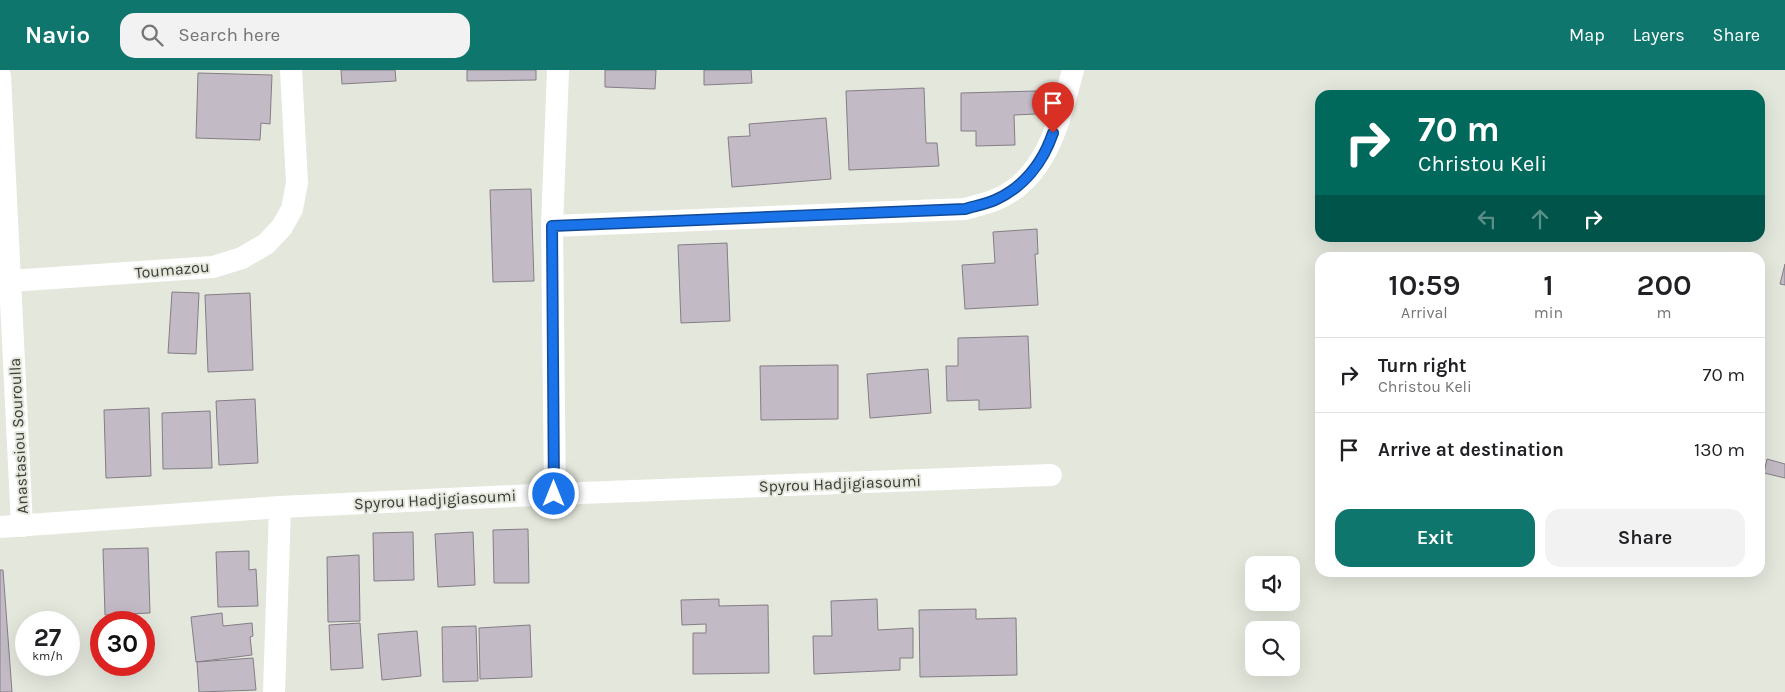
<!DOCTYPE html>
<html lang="en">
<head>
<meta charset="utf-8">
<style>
  body { margin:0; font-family:Karla,sans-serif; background:#f2f2f2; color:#202124; height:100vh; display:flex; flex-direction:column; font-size:19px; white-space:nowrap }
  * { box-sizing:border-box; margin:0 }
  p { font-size:16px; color:#757577 }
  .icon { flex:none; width:28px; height:28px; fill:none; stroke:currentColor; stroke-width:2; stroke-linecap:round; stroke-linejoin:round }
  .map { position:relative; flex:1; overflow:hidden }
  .sheet { position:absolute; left:1315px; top:182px; width:450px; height:325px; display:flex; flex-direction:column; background:#fff; border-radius:15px; box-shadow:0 5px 20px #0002 }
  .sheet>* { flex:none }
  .hud { position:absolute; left:1315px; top:20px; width:450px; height:152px; border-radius:15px; box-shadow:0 5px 20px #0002; background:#00695c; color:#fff; overflow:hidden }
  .buttons { position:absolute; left:1245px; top:486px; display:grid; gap:10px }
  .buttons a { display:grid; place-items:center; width:55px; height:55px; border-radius:10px; background:#fff; box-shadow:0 5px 20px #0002; font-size:25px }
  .speed { position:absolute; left:15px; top:541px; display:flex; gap:10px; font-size:25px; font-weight:700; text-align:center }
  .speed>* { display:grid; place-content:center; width:65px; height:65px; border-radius:50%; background:#fff; box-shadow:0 5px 20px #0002; line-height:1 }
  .speed small { font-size:12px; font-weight:400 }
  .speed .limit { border:8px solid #d22; background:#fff; color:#111 }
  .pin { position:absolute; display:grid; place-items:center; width:42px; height:42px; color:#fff; margin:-51px -21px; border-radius:50% 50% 50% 0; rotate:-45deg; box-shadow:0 0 5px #0007 }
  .pin .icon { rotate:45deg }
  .me { position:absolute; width:55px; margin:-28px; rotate:0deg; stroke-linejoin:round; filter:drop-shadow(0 0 4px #0008) }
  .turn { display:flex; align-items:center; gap:18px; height:105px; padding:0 20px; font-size:22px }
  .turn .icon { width:65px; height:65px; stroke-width:2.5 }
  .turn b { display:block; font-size:35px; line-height:42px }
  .lanes { display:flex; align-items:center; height:48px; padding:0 20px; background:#0003; justify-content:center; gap:25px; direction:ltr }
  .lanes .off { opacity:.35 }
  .eta { display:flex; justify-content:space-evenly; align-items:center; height:85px; text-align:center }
  .eta b { font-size:30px; font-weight:600; line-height:35px }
  .primary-button { display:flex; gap:10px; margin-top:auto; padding:10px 20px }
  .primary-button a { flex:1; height:58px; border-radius:15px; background:#0f766e; color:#fff; font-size:20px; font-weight:600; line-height:58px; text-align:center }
  .primary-button a+a { background:#f2f2f2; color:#202124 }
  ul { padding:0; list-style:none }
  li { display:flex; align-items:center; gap:15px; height:75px; padding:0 20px; border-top:1px solid #e0e0e0 }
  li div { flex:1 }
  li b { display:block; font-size:19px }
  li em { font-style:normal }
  header { display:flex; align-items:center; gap:30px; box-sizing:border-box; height:70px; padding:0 25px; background:#0f766e; color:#fff }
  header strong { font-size:24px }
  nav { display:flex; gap:28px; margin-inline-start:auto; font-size:18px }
  .search { width:350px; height:45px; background:#f2f2f2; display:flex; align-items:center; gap:12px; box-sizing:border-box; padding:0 18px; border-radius:15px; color:#757577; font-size:19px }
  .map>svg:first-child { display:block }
  .building { fill:#c2bbc5; stroke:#847d86 }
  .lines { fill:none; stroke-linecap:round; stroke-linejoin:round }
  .street { stroke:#fff; stroke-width:22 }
  .route-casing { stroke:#114b97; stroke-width:12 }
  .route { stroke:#1a73e8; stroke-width:9 }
  .labels { text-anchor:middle; stroke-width:4; stroke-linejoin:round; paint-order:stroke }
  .street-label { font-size:16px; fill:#3b3c38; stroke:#e4e7dc }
</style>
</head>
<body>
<header>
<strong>Navio</strong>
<div class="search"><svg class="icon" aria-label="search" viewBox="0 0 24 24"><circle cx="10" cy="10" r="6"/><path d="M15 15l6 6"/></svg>Search here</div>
<nav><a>Map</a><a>Layers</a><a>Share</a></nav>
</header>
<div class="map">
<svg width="1785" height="622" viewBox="0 0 1785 622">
  <rect width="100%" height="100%" fill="#e4e7dc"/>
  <g class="building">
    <path d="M341,0h54l1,11 -54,3z"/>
    <path d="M467,0h69v10l-69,1z"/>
    <path d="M605,0h51l-1,19 -50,-2z"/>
    <path d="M704,0h47l1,13 -48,2z"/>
    <path d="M198,3l74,2 -2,49 -9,-1 -1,17 -64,-2z"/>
    <path d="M924,18l2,55h11l2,23 -90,4 -3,-79z"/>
    <path d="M1036,21v23l-22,1 1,30 -39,1v-15h-15v-38z"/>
    <path d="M826,48l5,61 -99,8 -4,-50 22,-1 -1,-12z"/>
    <path d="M531,119l3,92 -41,1 -3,-92z"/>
    <path d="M1037,159l1,25h-3l3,51 -73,4 -3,-44 33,-2 -2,-31z"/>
    <path d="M727,173l3,78 -49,2 -3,-78z"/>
    <path d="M1785,194v21l-5,-1z"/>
    <path d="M172,222l27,1 -3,61 -28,-1z"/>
    <path d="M250,223l3,77 -45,2 -3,-77z"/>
    <path d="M1028,266l3,72 -52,2v-10l-32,1 -1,-35h12v-28z"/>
    <path d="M838,295v54l-77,1 -1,-54z"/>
    <path d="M928,299l3,44 -61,5 -3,-44z"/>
    <path d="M255,329l3,64 -39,2 -3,-64z"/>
    <path d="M149,338l2,68 -45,2 -2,-68z"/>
    <path d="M210,341l2,57 -49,1 -1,-56z"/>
    <path d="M1767,389l18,5v14l-21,-5z"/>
    <path d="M528,459l1,54h-35l-1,-53z"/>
    <path d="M413,462l1,48 -40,1 -1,-48z"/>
    <path d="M473,462l2,53 -37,2 -3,-53z"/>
    <path d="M148,478l2,65 -45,2 -2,-66z"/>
    <path d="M249,481v19l7,-1 2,37 -40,1 -2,-55z"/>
    <path d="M359,485l1,66 -32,1 -1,-65z"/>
    <path d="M0,500h3l9,122h-12z"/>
    <path d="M719,529v7l49,-1 1,68 -76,1v-41h13v-9l-24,1 -1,-25z"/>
    <path d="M877,529l1,31 35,-2v30h-13v12l-86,4 -1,-38h19l-1,-35z"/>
    <path d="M976,539v10l40,-1 1,57 -97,2 -1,-67z"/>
    <path d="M222,543l1,13 29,-3 1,13 -3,1 2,18 -56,7 -5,-45z"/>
    <path d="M360,553l3,45 -32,2 -2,-45z"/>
    <path d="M530,555l2,52 -52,2 -1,-51z"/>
    <path d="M476,556l2,55 -35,1 -1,-55z"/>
    <path d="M417,561l4,45 -39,4 -4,-46z"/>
    <path d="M253,588l3,32 -57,2 -2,-30z"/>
  </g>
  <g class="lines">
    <g class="street">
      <path d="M0,6l22,450"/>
      <path d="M552,156l413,-17c10,-3 20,-5 30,-9 52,-21 65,-81 78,-130"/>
      <path d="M10,211l203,-14 29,-9 24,-14 16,-17 10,-18 5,-26 -6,-113"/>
      <path d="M555,424l-3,-268 6,-156"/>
      <path d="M0,457l280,-20 275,-13 496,-19"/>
      <path d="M274,622l6,-185"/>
    </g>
  </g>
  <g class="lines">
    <defs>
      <path id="route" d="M554,424l-2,-268 413,-17c10,-3 21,-5 30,-9 29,-13 48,-38 58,-67"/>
    </defs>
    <use href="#route" class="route-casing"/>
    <use href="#route" class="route"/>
  </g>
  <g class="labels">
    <g class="street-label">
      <text transform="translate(172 199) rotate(-5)" y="6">Toumazou</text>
      <text transform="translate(18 366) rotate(-93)" y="6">Anastasiou Souroulla</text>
      <text transform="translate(840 413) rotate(-2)" y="6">Spyrou Hadjigiasoumi</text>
      <text transform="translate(435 429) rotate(-3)" y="6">Spyrou Hadjigiasoumi</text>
    </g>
  </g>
</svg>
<div class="buttons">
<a><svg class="icon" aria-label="sound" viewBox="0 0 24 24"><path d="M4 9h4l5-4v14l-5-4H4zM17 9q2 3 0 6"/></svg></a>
<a><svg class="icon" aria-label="search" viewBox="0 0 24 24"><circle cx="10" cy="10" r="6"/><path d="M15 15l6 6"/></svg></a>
</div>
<div class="speed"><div>27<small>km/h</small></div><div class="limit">30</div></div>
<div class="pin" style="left:1053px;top:63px;background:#d93025"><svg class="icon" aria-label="arrive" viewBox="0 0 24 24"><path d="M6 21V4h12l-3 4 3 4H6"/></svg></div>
<svg class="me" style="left:554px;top:424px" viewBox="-20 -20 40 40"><circle r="17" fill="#1a73e8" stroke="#fff" stroke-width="3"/><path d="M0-11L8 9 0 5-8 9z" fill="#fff"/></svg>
<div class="hud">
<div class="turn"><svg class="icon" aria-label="right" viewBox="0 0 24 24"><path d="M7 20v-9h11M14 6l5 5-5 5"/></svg><div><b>70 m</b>Christou Keli</div></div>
<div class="lanes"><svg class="icon off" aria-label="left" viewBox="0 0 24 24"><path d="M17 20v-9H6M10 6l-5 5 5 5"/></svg><svg class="icon off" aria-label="ahead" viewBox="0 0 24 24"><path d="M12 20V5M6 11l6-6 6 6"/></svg><svg class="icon" aria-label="right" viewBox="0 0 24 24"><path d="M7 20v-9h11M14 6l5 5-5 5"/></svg></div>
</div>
<section class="sheet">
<div class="eta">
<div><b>10:59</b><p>Arrival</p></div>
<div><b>1</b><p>min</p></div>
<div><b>200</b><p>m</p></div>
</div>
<ul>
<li><svg class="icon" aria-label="right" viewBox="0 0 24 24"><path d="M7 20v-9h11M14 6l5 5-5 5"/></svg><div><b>Turn right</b><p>Christou Keli</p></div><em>70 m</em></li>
<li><svg class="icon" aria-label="arrive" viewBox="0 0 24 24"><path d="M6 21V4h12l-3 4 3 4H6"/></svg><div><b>Arrive at destination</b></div><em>130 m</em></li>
</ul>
<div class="primary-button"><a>Exit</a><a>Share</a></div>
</section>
</div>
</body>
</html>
